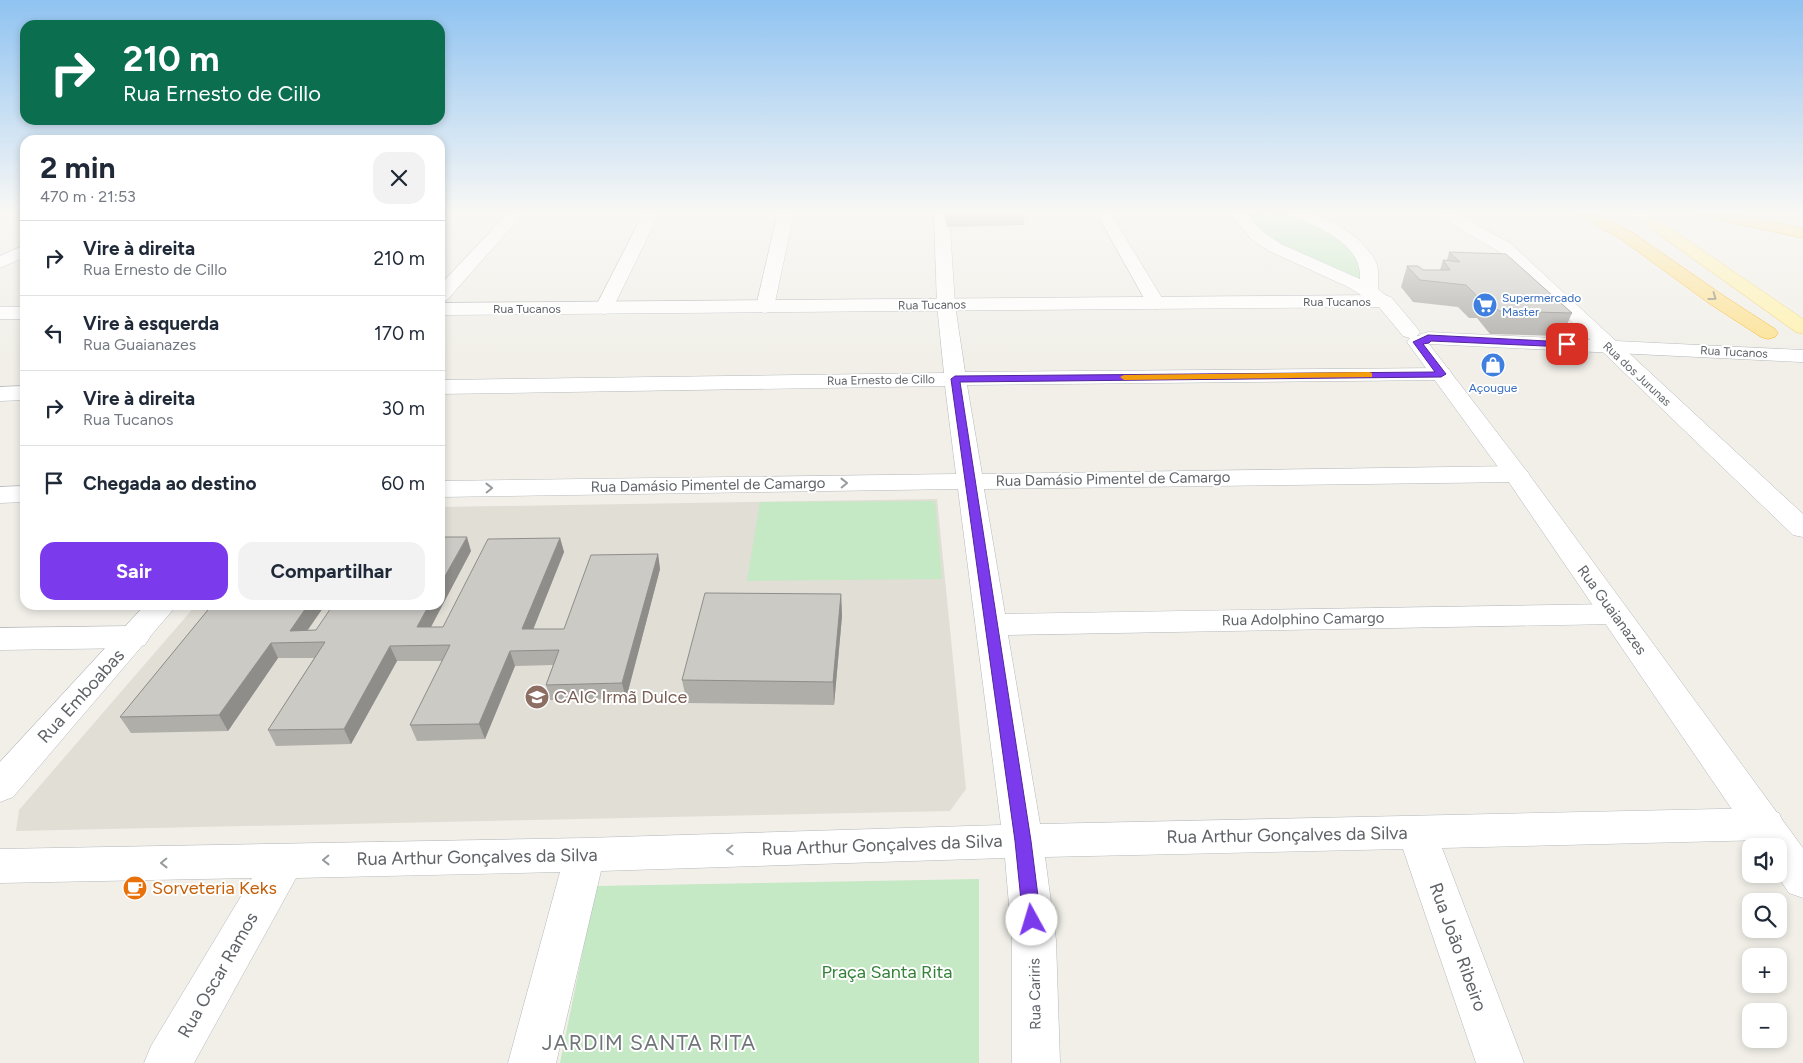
<!DOCTYPE html>
<html lang="pt">
<head>
<meta charset="utf-8">
<style>
  body { margin:0; font-family:Figtree,sans-serif; background:#f2f2f3; color:#1f2937; height:100vh; display:flex; flex-direction:column; font-size:19px; white-space:nowrap }
  * { box-sizing:border-box; margin:0 }
  p { font-size:16px; color:#747a83 }
  .icon { flex:none; width:28px; height:28px; fill:none; stroke:currentColor; stroke-width:2; stroke-linecap:round; stroke-linejoin:round }
  .map { position:relative; flex:1; overflow:hidden }
  .sheet { position:absolute; left:20px; top:135px; width:425px; height:475px; display:flex; flex-direction:column; background:#fff; border-radius:15px; box-shadow:0 2px 8px #0003 }
  .sheet>* { flex:none }
  .top-card { position:absolute; left:20px; top:20px; width:425px; height:105px; border-radius:15px; box-shadow:0 2px 8px #0003; background:#0b6e4f; color:#fff; overflow:hidden }
  .tools { position:absolute; left:1742px; top:838px; display:grid; gap:10px }
  .tools a { display:grid; place-items:center; width:45px; height:45px; border-radius:10px; background:#fff; box-shadow:0 2px 8px #0003; font-size:25px }
  .pin { position:absolute; display:grid; place-items:center; width:42px; height:42px; color:#fff; margin:-21px; border-radius:10px; box-shadow:0 2px 8px #0006 }
  .me { position:absolute; width:55px; margin:-28px; rotate:354deg; stroke-linejoin:round; filter:drop-shadow(0 0 4px #0008) }
  .turn { display:flex; align-items:center; gap:18px; height:105px; padding:0 20px; font-size:22px }
  .turn .icon { width:65px; height:65px; stroke-width:2.5 }
  .turn b { display:block; font-size:35px; line-height:42px }
  .round { display:grid; place-items:center; flex:none; width:52px; height:52px; border-radius:15px; background:#f2f2f3 }
  .overview { display:flex; align-items:center; justify-content:space-between; height:85px; padding:0 20px }
  h1 { font-size:30px; font-weight:700; line-height:38px }
  .action { display:flex; gap:10px; margin-top:auto; padding:10px 20px }
  .action a { flex:1; height:58px; border-radius:15px; background:#7c3aed; color:#fff; font-size:20px; font-weight:700; line-height:58px; text-align:center }
  .action a+a { background:#f2f2f3; color:#1f2937 }
  ul { padding:0; list-style:none }
  li { display:flex; align-items:center; gap:15px; height:75px; padding:0 20px; border-top:1px solid #e0e1e3 }
  li div { flex:1 }
  li b { display:block; font-size:19px }
  li em { font-style:normal }
  .map>svg:first-child { display:block }
  .education { fill:#e1ded6 }
  .green { fill:#c5e8c5 }
  .lines { fill:none; stroke-linecap:round; stroke-linejoin:round }
  .minor-casing { stroke:#b5b8bc; stroke-width:1 }
  .tertiary-casing { stroke:#b5b8bc; stroke-width:1 }
  .primary-casing { stroke:#f2c960; stroke-width:1 }
  .motorway-casing { stroke:#f9ab00; stroke-width:1 }
  .minor { fill:#fff; fill-rule:evenodd }
  .tertiary { fill:#fff; fill-rule:evenodd }
  .primary { fill:#fff2af; fill-rule:evenodd }
  .motorway { fill:#fde293; fill-rule:evenodd }
  .wall { fill:#afaea9 }
  .shaded-wall { fill:#8f8d8a }
  .building { fill:#cccac5; stroke:#8f8d8a }
  .oneway { stroke:#8e8975 }
  .oneway2 { stroke:#979a9d }
  .route { fill:#7c3aed; stroke:#51269a }
  .slow { fill:#f59e0b }
  .labels { text-anchor:middle; stroke-width:4; stroke-linejoin:round; paint-order:stroke }
  .far-shop-label { font-size:12px; fill:#366cbe; stroke:#fff; text-anchor:start }
  .far-street-label { font-size:12px; fill:#5f6368; stroke:#fff }
  .street-label { font-size:15px; fill:#5f6368; stroke:#fff }
  .near-street-label { font-size:18px; fill:#5f6368; stroke:#fff }
  .near-education-label { font-size:18px; fill:#785e54; stroke:#fff; text-anchor:start }
  .near-food-label { font-size:18px; fill:#c56008; stroke:#fff; text-anchor:start }
  .near-park-label { font-size:18px; fill:#348238; stroke:#fff }
  .near-quarter-label { font-size:21px; letter-spacing:1px; fill:#70757a; stroke:#fff }
</style>
</head>
<body>
<div class="map">
<svg width="1803" height="1063" viewBox="0 0 1803 1063">
  <rect width="100%" height="100%" fill="#f1efe8"/>
  <path class="education" d="M937,499l29,290 -16,22 -934,20 3,-21 177,-205h244v-98z"/>
  <g class="green">
    <path d="M1237,212h58l59,33 15,44 -110,-52z"/>
    <path d="M935,501l7,78 -195,2 13,-79z"/>
    <path d="M979,879v184h-419l36,-177z"/>
  </g>
  <g class="lines">
    <defs>
      <g id="minor">
        <path d="M509,212h16l-78,88 -7,2v-17z"/>
        <path d="M644,212h16l-47,96 -2,4 -7,2 -7,-2 -2,-4z"/>
        <path d="M778,212h16l-20,95 -2,4 -7,2 -7,-2 -2,-4z"/>
        <path d="M934,212h15l6,93 10,67 476,-4 8,1 3,5 -3,5 -8,1 -474,5 15,89 534,-8 9,3 4,5 -4,5 -9,3 -532,7 21,125 609,-10 11,3 4,7 -4,7 -11,3 -606,11 32,189 725,-16 14,5 5,11 -5,11 -14,5 -323,8 82,215h-48l-73,-214 -358,8 11,83 4,123h-48v-123l-7,-82 -404,13 -45,192h-48l52,-191 -264,6 -102,185h-50l7,-17 101,-168 -252,5v-34l585,-11 416,-13 -43,-336 -518,8v-16l516,-7 -11,-88 -505,8v-14l504,-7 -7,-68z"/>
        <path d="M1096,212h14l55,91 -2,4 -7,2 -7,-2z"/>
        <path d="M1229,212h16l18,20 18,12 79,35c2,-36 -42,-52 -70,-64l-3,-3c6,-1 14,-1 20,0 23,3 63,31 70,53 2,8 1,16 1,24l15,12 -2,4 -7,2 -7,-2 -29,-18 -79,-36 -18,-12z"/>
        <path d="M1434,212h18l58,31 293,271v23l-10,-2 -295,-284 -62,-36z"/>
        <path d="M25,386v14l-25,1v-14z"/>
        <path d="M25,486v16l-25,1v-16z"/>
        <path d="M134,626l11,3 5,8 -5,8 -11,3 -134,2v-22z"/>
      </g>
      <g id="tertiary">
        <path d="M25,245v12l-25,11v-12z"/>
        <path d="M1384,295l7,2 26,31 3,4 -3,4h2l2,-2 7,-2 375,18v12h-2l-372,-18 96,125 278,379v50l-14,-5 -13,-19h3v-28h-22l-251,-368 -99,-136 3,-4 -7,-2 -24,-29 -939,8v-12z"/>
        <rect x="0" y="307" width="25" height="12"/>
        <path d="M145,605h32l-164,192 -13,5v-40z"/>
      </g>
      <path id="primary" d="M1628,212h18l157,107v15l-7,-2z"/>
      <g id="motorway">
        <path d="M1576,212h18l39,21 91,63 51,33 3,4 -3,4 -7,2 -7,-2 -51,-33 -89,-65 -43,-24z"/>
        <path d="M1698,212h27l78,16v10l-97,-21 -5,-2z"/>
      </g>
    </defs>
    <use href="#minor" class="minor-casing"/>
    <use href="#tertiary" class="tertiary-casing"/>
    <use href="#primary" class="primary-casing"/>
    <use href="#motorway" class="motorway-casing"/>
    <use href="#minor" class="minor"/>
    <use href="#tertiary" class="tertiary"/>
    <use href="#primary" class="primary"/>
    <use href="#motorway" class="motorway"/>
  </g>
  <g class="wall">
    <path d="M944,212h81l-1,13 -77,2z"/>
    <path d="M1449,252l123,61 -10,23 -72,-2 -13,-16h-8l-11,-11 -45,-5 -12,-15 6,-21 16,4h17l3,-10h4z"/>
    <path d="M560,538l4,14 -31,77h31l94,-75 2,15 -34,130 -76,1 -4,-15 7,-20 -38,1 -30,73 -68,2 -7,-16 32,-64h-45l-46,83 -75,2 -8,-16 46,-72h-36l-50,73 -97,2 -11,-16 92,-112h113l-17,25h8l155,-79 -40,76h12z"/>
    <path d="M841,594l1,22 -8,89 -147,-2 -5,-23z"/>
  </g>
  <g class="shaded-wall">
    <path d="M467,537l4,14 -48,91 -6,-15 12,-22h11v-20z"/>
    <path d="M560,538l4,14 -37,93 -5,-16z"/>
    <path d="M658,554l2,15 -34,130 -4,-16z"/>
    <path d="M841,594l1,22 -8,89 -1,-23z"/>
    <path d="M308,605h17l-26,37 -9,-11z"/>
    <path d="M271,643l7,15 -50,73 -9,-16z"/>
    <path d="M390,646l7,15 -46,83 -7,-15z"/>
    <path d="M510,651l5,15 -30,73 -6,-15z"/>
  </g>
  <g class="building">
    <path d="M1449,252l57,2 66,59 -73,-2 -14,-15h-8l-11,-11 -46,-5 -13,-14h11l5,4h27l-7,-10 17,2z"/>
    <path d="M440,537h27l-27,48z"/>
    <path d="M560,538l-38,91h42l27,-74 67,-1 -36,129 -76,2 13,-35 -49,1 -31,73 -69,1 40,-80 -60,1 -46,83 -76,1 57,-88 -54,1 -52,72 -99,2 92,-112h96l-18,26 26,-1 17,-25h96l-12,22h26l45,-88z"/>
    <path d="M705,593l136,1 -8,88 -151,-2z"/>
  </g>
  <defs><path id="oneway-chevron" d="M-2-3.5L2.5 0L-2 3.5" fill="none" stroke-width="1.6" stroke-linecap="round" stroke-linejoin="round" transform="scale(1.25)"/></defs>
  <use class="oneway" href="#oneway-chevron" transform="translate(1713 297) rotate(36)"/>
  <g class="oneway2">
    <use href="#oneway-chevron" transform="translate(844 483) rotate(-1)"/>
    <use href="#oneway-chevron" transform="translate(489 488) rotate(-1)"/>
    <use href="#oneway-chevron" transform="translate(730 850) rotate(178)"/>
    <use href="#oneway-chevron" transform="translate(326 860) rotate(179)"/>
    <use href="#oneway-chevron" transform="translate(164 863) rotate(179)"/>
  </g>
  <linearGradient id="sky" x2="0" y2="1"><stop stop-color="#8fc3f1"/><stop offset="0.59" stop-color="#f9f8f5"/><stop offset="1" stop-color="#f9f8f5" stop-opacity="0"/></linearGradient>
  <rect width="1803" height="360" fill="url(#sky)"/>
  <path class="route" d="M1428,335l139,7 4,2 -4,3 -136,-6 -2,2 -6,1 23,30 -5,3 -481,5 71,459 10,79 -3,5 -6,3 -6,-3 -3,-5 -8,-79 -64,-462 4,-3 480,-4 -22,-30z"/>
  <path class="slow" d="M1369,372l3,1v4l-248,3 -4,-3 4,-2z"/>
  <defs>
    <symbol id="supermarket-disc" viewBox="-11 -11 22 22"><circle r="9.5" fill="#3f7fe0" stroke="#fff"/><path d="M-6-5.5h2.5l.6 2H6L4.5 2H-2.5L-4.4-4H-6ZM-1.5 3.2a1.3 1.3 0 1 0 .1 0ZM3 3.2a1.3 1.3 0 1 0 .1 0Z" fill="#fff"/></symbol>
    <symbol id="shop-disc" viewBox="-11 -11 22 22"><circle r="9.5" fill="#3f7fe0" stroke="#fff"/><path d="M-5-2.5h2.3a2.7 3.5 0 0 1 5.4 0H5L5.5 6h-11ZM-1.5-2.5h3a1.5 2.3 0 0 0-3 0Z" fill="#fff"/></symbol>
    <symbol id="school-disc" viewBox="-11 -11 22 22"><circle r="9.5" fill="#8d6e63" stroke="#fff"/><path d="M0-5L7-2L0 1L-7-2ZM-4 1L0 2.5L4 1V4Q0 6-4 4Z" fill="#fff"/></symbol>
    <symbol id="cafe-disc" viewBox="-11 -11 22 22"><circle r="9.5" fill="#e8710a" stroke="#fff"/><path d="M-5.5-4.5H6V0H3Q3 3.5 0 3.5H-2.5Q-5.5 3.5-5.5 0ZM3-3.2v2h1.7v-2ZM-6 4.5H4V6H-6Z" fill="#fff"/></symbol>
  </defs>
  <g fill-rule="evenodd">
    <use href="#supermarket-disc" x="1471" y="291" width="28" height="28"/>
    <use href="#shop-disc" x="1479" y="351" width="28" height="28"/>
    <use href="#school-disc" x="523" y="683" width="28" height="28"/>
    <use href="#cafe-disc" x="121" y="874" width="28" height="28"/>
  </g>
  <g class="labels">
    <g class="far-shop-label">
      <text x="1502" y="302">Supermercado<tspan x="1502" dy="14">Master</tspan></text>
      <text x="1493" y="392" text-anchor="middle">Açougue</text>
    </g>
    <g class="far-street-label">
      <text x="1337" y="306">Rua Tucanos</text>
      <text transform="translate(932 305) rotate(-1)" y="4">Rua Tucanos</text>
      <text x="527" y="313">Rua Tucanos</text>
      <text transform="translate(1734 352) rotate(3)" y="4">Rua Tucanos</text>
      <text transform="translate(1637 374) rotate(43)" y="4">Rua dos Jurunas</text>
      <text transform="translate(881 380) rotate(-1)" y="4">Rua Ernesto de Cillo</text>
    </g>
    <g class="street-label">
      <text transform="translate(1113 479) rotate(-1)" y="5">Rua Damásio Pimentel de Camargo</text>
      <text transform="translate(708 485) rotate(-1)" y="5">Rua Damásio Pimentel de Camargo</text>
      <text transform="translate(1612 610) rotate(54)" y="5">Rua Guaianazes</text>
      <text transform="translate(1303 619) rotate(-1)" y="5">Rua Adolphino Camargo</text>
      <text transform="translate(1035 994) rotate(-91)" y="5">Rua Cariris</text>
    </g>
    <g class="near-street-label">
      <text transform="translate(81 696) rotate(-48)" y="6">Rua Emboabas</text>
      <text transform="translate(1287 835) rotate(-1)" y="6">Rua Arthur Gonçalves da Silva</text>
      <text transform="translate(882 845) rotate(-2)" y="6">Rua Arthur Gonçalves da Silva</text>
      <text transform="translate(477 857) rotate(-1)" y="6">Rua Arthur Gonçalves da Silva</text>
      <text transform="translate(1458 947) rotate(70)" y="6">Rua João Ribeiro</text>
      <text transform="translate(218 975) rotate(-60)" y="6">Rua Oscar Ramos</text>
    </g>
    <g class="near-education-label">
      <text x="554" y="703">CAIC Irmã Dulce</text>
    </g>
    <g class="near-food-label">
      <text x="152" y="894">Sorveteria Keks</text>
    </g>
    <g class="near-park-label">
      <text x="887" y="978">Praça Santa Rita</text>
    </g>
    <g class="near-quarter-label">
      <text x="649" y="1050">JARDIM SANTA RITA</text>
    </g>
  </g>
</svg>
<div class="tools">
<a><svg class="icon" aria-label="sound" viewBox="0 0 24 24"><path d="M4 9h4l5-4v14l-5-4H4zM17 9q2 3 0 6"/></svg></a>
<a><svg class="icon" aria-label="search" viewBox="0 0 24 24"><circle cx="10" cy="10" r="6"/><path d="M15 15l6 6"/></svg></a>
<a>+</a>
<a>−</a>
</div>
<div class="pin" style="left:1567px;top:344px;background:#d93025"><svg class="icon" aria-label="arrive" viewBox="0 0 24 24"><path d="M6 21V4h12l-3 4 3 4H6"/></svg></div>
<svg class="me" style="left:1032px;top:920px" viewBox="-20 -20 40 40"><circle r="19" fill="#fff"/><path d="M0-13L10 11 0 6-10 11z" fill="#7c3aed"/></svg>
<div class="top-card">
<div class="turn"><svg class="icon" aria-label="right" viewBox="0 0 24 24"><path d="M7 20v-9h11M14 6l5 5-5 5"/></svg><div><b>210 m</b>Rua Ernesto de Cillo</div></div>
</div>
<section class="sheet">
<div class="overview"><div><h1>2 min</h1><p>470 m · 21:53</p></div><a class="round"><svg class="icon" aria-label="close" viewBox="0 0 24 24"><path d="M6 6l12 12M18 6L6 18"/></svg></a></div>
<ul>
<li><svg class="icon" aria-label="right" viewBox="0 0 24 24"><path d="M7 20v-9h11M14 6l5 5-5 5"/></svg><div><b>Vire à direita</b><p>Rua Ernesto de Cillo</p></div><em>210 m</em></li>
<li><svg class="icon" aria-label="left" viewBox="0 0 24 24"><path d="M17 20v-9H6M10 6l-5 5 5 5"/></svg><div><b>Vire à esquerda</b><p>Rua Guaianazes</p></div><em>170 m</em></li>
<li><svg class="icon" aria-label="right" viewBox="0 0 24 24"><path d="M7 20v-9h11M14 6l5 5-5 5"/></svg><div><b>Vire à direita</b><p>Rua Tucanos</p></div><em>30 m</em></li>
<li><svg class="icon" aria-label="arrive" viewBox="0 0 24 24"><path d="M6 21V4h12l-3 4 3 4H6"/></svg><div><b>Chegada ao destino</b></div><em>60 m</em></li>
</ul>
<div class="action"><a>Sair</a><a>Compartilhar</a></div>
</section>
</div>
</body>
</html>
